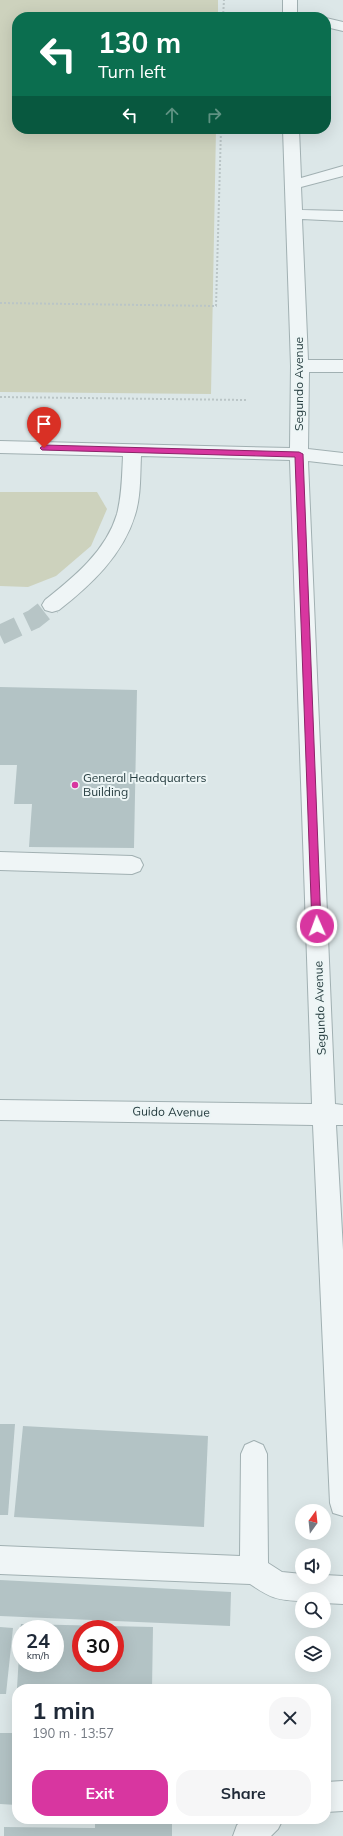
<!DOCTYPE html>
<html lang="en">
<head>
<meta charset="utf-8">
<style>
  body { margin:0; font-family:Mulish,sans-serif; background:#f6f6f7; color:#1f2937; height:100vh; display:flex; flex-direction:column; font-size:15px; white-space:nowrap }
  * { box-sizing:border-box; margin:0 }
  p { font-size:13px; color:#747a83 }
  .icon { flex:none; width:22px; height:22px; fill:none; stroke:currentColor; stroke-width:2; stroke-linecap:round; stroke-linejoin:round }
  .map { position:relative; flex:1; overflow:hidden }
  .panel { position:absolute; left:12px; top:1684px; width:319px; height:140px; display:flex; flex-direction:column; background:#fff; border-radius:16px; box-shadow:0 4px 16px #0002 }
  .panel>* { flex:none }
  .banner { position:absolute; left:12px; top:12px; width:319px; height:122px; border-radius:16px; box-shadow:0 4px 16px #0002; background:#0b6e4f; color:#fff; overflow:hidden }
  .needle { width:26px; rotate:15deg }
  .fabs { position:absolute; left:295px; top:1504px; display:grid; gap:8px }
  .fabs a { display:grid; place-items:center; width:36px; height:36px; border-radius:50%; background:#fff; box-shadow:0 4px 16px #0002; font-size:20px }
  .speed { position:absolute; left:12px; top:1620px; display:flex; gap:8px; font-size:20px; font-weight:700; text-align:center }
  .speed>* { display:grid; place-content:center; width:52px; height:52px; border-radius:50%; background:#fff; box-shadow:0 4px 16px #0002; line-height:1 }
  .speed small { font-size:10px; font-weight:400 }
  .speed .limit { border:6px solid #d22; background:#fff; color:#111 }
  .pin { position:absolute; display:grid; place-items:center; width:34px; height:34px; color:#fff; margin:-41px -17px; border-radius:50% 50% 50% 0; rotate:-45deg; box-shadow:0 0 4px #0007 }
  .pin .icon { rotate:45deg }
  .me { position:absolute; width:44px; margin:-22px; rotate:358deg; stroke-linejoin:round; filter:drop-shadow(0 0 3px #0008) }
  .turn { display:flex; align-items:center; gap:14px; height:84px; padding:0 20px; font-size:18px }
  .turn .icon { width:52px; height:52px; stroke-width:2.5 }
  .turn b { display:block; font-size:28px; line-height:34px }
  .lanes { display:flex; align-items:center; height:38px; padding:0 20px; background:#0003; justify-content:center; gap:20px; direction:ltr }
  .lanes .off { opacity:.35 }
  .round { display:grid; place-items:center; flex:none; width:42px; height:42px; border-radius:16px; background:#f6f6f7 }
  .head { display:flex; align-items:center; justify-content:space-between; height:68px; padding:0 20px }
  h1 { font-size:24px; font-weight:700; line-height:30px }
  .primary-button { display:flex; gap:8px; margin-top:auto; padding:8px 20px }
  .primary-button a { flex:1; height:46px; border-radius:16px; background:#d836a0; color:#fff; font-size:16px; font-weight:700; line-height:46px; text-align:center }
  .primary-button a+a { background:#f6f6f7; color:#1f2937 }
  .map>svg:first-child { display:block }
  .green { fill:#cdd2bd }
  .building { fill:#b3c3c5; fill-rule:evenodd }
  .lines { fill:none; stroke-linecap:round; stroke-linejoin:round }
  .minor-tunnel { stroke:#b7c5c6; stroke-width:20; stroke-dasharray:20 10; stroke-linecap:butt }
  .minor-casing { stroke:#a1b0b2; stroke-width:2 }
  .path { stroke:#bac5c6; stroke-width:2; stroke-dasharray:2 2; stroke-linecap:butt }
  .minor { fill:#eff5f6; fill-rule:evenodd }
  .route { fill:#d836a0; stroke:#8c2368 }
  .poi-dot { fill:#d836a0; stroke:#ecf5f5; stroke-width:1.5 }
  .labels { text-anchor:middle; stroke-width:4; stroke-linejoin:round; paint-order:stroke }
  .street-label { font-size:12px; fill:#253c3f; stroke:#ecf5f5 }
  .poi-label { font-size:12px; fill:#253c3f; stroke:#ecf5f5; text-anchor:start }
</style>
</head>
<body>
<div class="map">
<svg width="343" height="1836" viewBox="0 0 343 1836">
  <rect width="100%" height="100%" fill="#dce7e8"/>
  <g class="green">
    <path d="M0,0h218v17h-201v112h199l-5,265 -211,-2z"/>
    <path d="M0,492h97l10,17 -16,37 -35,30 -28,11 -28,-1z"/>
  </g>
  <g class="building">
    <path d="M0,687l137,3 -3,158 -105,-1 3,-43h-18l3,-39h-17z"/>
    <path d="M0,1424h15l-7,91h-8z"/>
    <path d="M23,1426l185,10 -4,91 -190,-10z"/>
    <path d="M0,1580l231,12 -1,34 -230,-10z"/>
    <path d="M21,1624l132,3 -1,62 -135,-1 3,-49 1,24h34v-34h-35zM81,1629h34v34h-34z"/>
    <path d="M0,1627l13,1 -7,66h-6z"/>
    <path d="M0,1733h17v72l-17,-1z"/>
    <path d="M95,1819h77v17h-168v-9l91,1z"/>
  </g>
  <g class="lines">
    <path class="minor-tunnel" d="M0,635l34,-16 18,-14"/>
    <defs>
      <g id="minor">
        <rect x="283" y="0" width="14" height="17"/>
        <path d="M326,18l17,4v9l-17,-4z"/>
        <path d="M283,129h16l2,49 42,-12v10l-42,11 1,23 41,1v10l-41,-2 6,141h35v12h-34l-1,77 35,4v12l-35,-4 27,643 8,1v20h-7l7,125v266l-10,-3 -3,-10 -17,-378 -313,-5v-20l312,4 -22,-644 -149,-4c-1,20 0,40 -6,59 -12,40 -44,70 -76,95l-7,2 -7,-2 -3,-5 3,-5c29,-23 61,-49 72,-86 5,-19 5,-39 6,-58l-123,-3v-12l290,7 1,-82z"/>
        <path d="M0,852l132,4 8,3 3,6 -3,6 -8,3 -132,-4z"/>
        <path d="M254,1441l9,4 4,9 1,109 14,9 20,2v3h22v-2l19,1v28l-19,-1v-4h-22v2c-26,-1 -31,-3 -52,-17l-250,-10v-28l240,10 1,-102 4,-9z"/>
        <path d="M343,1781v30l-17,1v-30z"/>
        <path d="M245,1819h38l-5,10 -7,7h-38l4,-11z"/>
      </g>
    </defs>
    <use href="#minor" class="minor-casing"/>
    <g class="path">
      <path d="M223,17l1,-17"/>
      <path d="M0,303l216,3 5,-177"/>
      <path d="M0,397l246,3"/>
    </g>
    <use href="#minor" class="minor"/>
  </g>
  <path class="route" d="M44,445l255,7 4,2 18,472 -1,3h-6l-2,-3 -17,-469 -253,-7 -2,-2z"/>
  <circle class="poi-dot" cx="75" cy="785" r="4"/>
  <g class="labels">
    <g class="street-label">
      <text transform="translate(299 384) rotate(-90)" y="4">Segundo Avenue</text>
      <text transform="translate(320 1008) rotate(-92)" y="4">Segundo Avenue</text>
      <text transform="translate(171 1112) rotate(1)" y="4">Guido Avenue</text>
    </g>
    <g class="poi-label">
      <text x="83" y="782">General Headquarters<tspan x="83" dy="14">Building</tspan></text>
    </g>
  </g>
</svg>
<div class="fabs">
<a><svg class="needle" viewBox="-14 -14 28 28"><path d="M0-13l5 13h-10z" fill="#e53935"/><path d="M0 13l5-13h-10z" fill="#747a83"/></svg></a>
<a><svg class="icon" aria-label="sound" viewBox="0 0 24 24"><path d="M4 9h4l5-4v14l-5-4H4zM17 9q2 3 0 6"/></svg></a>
<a><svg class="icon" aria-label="search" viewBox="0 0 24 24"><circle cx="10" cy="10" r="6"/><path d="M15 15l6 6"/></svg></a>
<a><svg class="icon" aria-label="layers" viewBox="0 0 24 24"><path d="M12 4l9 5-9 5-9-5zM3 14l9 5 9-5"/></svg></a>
</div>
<div class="speed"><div>24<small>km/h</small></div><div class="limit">30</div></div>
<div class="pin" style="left:44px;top:448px;background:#d93025"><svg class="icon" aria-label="arrive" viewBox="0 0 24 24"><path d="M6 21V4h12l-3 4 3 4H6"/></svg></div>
<svg class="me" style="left:317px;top:926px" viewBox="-20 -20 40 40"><circle r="17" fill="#d836a0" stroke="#fff" stroke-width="3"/><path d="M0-11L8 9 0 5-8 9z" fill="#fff"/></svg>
<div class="banner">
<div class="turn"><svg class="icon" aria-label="left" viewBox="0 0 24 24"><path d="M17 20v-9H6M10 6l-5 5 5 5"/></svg><div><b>130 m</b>Turn left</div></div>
<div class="lanes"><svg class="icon" aria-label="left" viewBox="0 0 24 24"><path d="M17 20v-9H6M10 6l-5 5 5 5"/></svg><svg class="icon off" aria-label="ahead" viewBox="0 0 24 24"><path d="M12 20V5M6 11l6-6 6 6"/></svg><svg class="icon off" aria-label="right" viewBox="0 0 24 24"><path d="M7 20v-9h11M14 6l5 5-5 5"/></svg></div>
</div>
<section class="panel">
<div class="head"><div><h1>1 min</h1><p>190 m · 13:57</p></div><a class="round"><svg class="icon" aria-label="close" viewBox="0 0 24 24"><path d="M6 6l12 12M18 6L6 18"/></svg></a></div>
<div class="primary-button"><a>Exit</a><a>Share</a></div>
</section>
</div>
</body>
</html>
